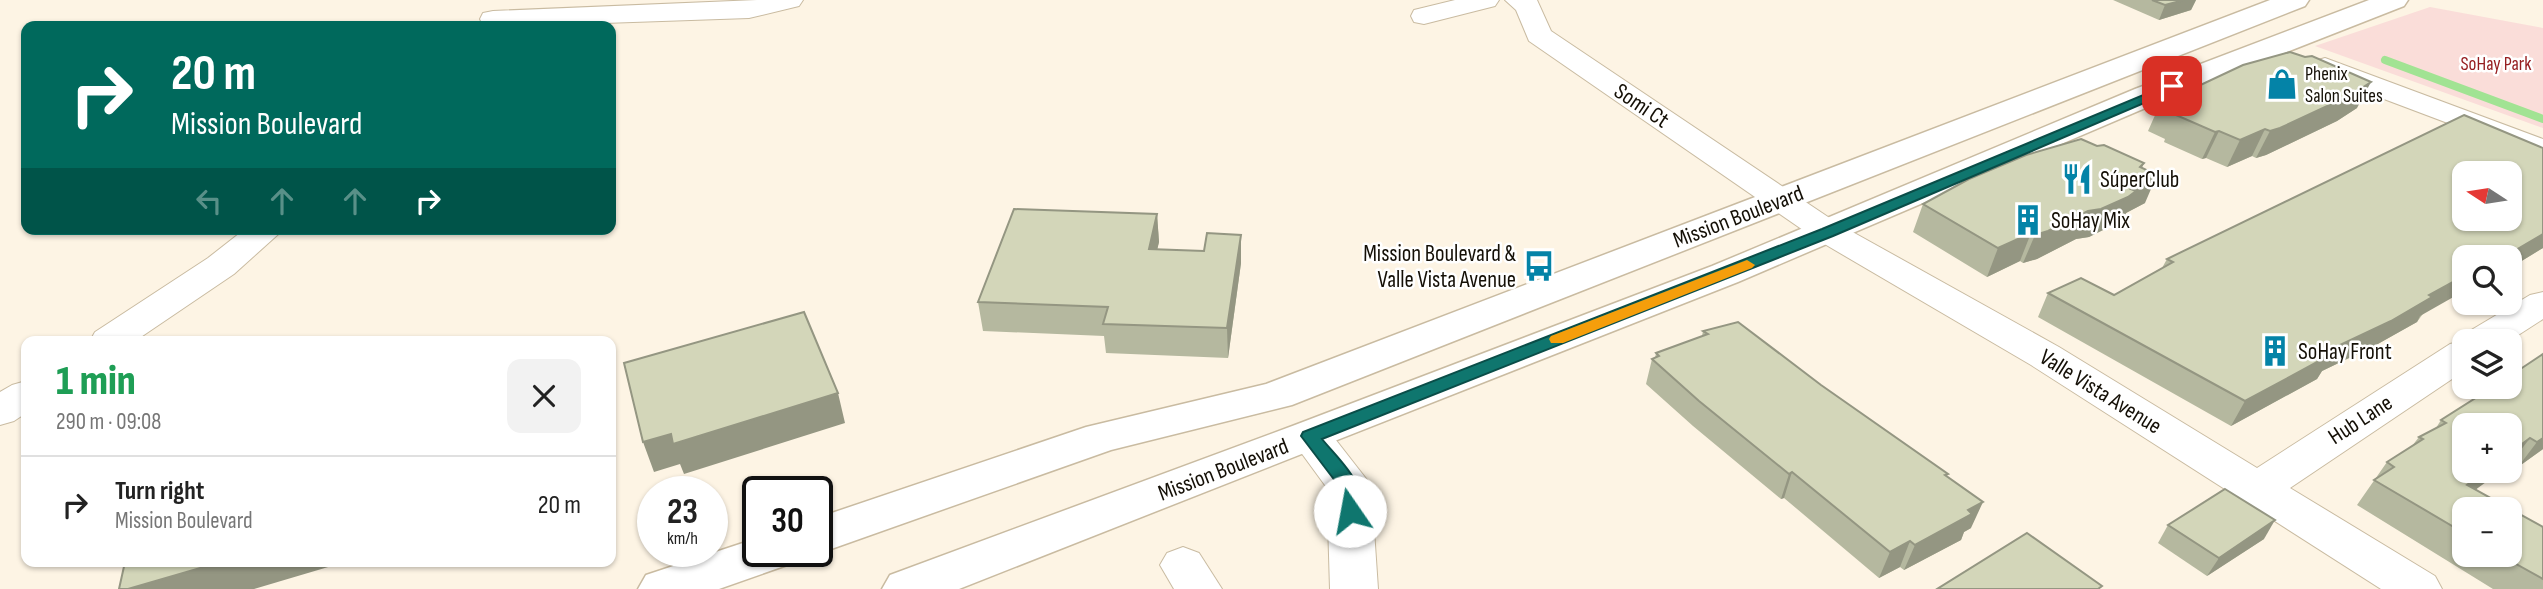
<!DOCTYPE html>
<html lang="en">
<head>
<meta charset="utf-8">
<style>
  body { margin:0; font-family:"Sofia Sans Condensed",sans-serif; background:#f2f2f2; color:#222; height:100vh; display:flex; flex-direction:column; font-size:26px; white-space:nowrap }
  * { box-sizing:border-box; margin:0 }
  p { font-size:23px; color:#767676 }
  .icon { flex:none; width:38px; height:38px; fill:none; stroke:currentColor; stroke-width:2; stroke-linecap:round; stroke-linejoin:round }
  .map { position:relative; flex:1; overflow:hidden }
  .drawer { position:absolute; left:21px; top:336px; width:595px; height:231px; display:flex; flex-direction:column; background:#fff; border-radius:14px; box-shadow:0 2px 5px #0004 }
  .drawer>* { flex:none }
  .guide { position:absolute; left:21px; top:21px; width:595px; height:214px; border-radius:14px; box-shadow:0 2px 5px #0004; background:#00695c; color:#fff; overflow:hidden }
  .needle { width:46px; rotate:282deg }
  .controls { position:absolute; left:2452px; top:161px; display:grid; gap:14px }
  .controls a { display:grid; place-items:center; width:70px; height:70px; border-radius:14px; background:#fff; box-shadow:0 2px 5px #0004; font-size:35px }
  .speed { position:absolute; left:637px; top:476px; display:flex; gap:14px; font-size:35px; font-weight:700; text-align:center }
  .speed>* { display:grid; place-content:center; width:91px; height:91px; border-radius:50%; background:#fff; box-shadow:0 2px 5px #0004; line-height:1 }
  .speed small { font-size:18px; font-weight:400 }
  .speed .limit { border:4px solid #111; border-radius:10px; background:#fff; color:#111 }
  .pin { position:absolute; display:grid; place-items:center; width:60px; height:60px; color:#fff; margin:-30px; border-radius:14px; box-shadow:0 4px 10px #0006 }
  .me { position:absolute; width:77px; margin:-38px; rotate:348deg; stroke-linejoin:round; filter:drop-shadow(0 0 5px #0008) }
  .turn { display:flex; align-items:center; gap:24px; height:147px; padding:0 35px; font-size:32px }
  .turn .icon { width:91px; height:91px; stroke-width:2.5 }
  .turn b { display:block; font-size:49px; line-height:60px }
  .lanes { display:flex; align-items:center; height:66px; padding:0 35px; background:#0003; justify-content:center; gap:35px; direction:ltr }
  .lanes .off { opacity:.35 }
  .round { display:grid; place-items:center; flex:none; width:74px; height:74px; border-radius:14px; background:#f2f2f2 }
  .head { display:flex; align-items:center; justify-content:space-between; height:119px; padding:0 35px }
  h1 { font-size:42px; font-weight:800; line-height:52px; color:#1e9e55 }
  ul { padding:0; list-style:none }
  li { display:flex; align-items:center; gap:21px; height:98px; padding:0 35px; border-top:2px solid #e0e0e0 }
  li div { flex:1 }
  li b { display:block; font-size:26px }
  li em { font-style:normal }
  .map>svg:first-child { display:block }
  .green { fill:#faddd9 }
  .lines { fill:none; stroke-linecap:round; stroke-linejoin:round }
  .stream { stroke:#a1e393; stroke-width:8 }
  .street-casing { stroke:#c9bba1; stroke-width:2 }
  .primary-casing { stroke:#c9bba1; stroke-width:3 }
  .street { fill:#fff; fill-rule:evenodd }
  .primary { fill:#fff; fill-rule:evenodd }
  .wall { fill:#b5b89f; fill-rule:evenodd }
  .shaded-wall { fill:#949682 }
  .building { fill:#d3d6b9; stroke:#949682; stroke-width:2; fill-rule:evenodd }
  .route { fill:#0f766e; stroke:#0a4d48; stroke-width:2 }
  .slow { fill:#f59e0b }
  .labels { text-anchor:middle; stroke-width:5; stroke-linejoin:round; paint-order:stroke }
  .far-park-label { font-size:19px; fill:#961e20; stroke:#fff }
  .far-poi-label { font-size:19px; fill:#140f06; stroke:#fff; text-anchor:start }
  .street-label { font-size:23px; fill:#140f06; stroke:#fff }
  .poi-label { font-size:23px; fill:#140f06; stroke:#fff; text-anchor:start }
</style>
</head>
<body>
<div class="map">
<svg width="2543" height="589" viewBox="0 0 2543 589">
  <rect width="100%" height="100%" fill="#fdf4e4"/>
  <path class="green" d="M2430,7l113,21v100l-228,-82z"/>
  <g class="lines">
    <path class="stream" d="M2385,60l158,59"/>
    <defs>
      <g id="street">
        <path d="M757,0h46l-4,6 -50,12 -232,8 -34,-1 -3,-6 3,-6 10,-2z"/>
        <path d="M1455,0h44l-4,6 -71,18 -10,-2 -3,-6 3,-6z"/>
        <path d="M1505,0h32l14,31 289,194 219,122 198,121 193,-124 13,-3 5,-9 62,-37 13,-3v27l-34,22h-45v30l-174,117 145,88 7,13h-61l-350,-224 -215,-126 -287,-198 -13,-31z"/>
        <path d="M2325,58l218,81v20l-228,-86 -4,-6 4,-6z"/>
        <path d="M245,229h39l-50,45 -99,67h-45l5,-9 113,-74z"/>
        <path d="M26,381v32l-12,8 -14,4v-33l12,-7z"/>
        <path d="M1310,422l15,4 46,59 7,104h-48l-3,-101 -38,-52 6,-10z"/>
        <path d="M1183,547l16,6 23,36h-48l-14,-24 7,-12z"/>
      </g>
      <g id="primary">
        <path d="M2270,0h39l-4,6 -1013,399 -181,45 -277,98 -17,6 -8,-3h8v-33l269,-91 180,-43z"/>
        <path d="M2369,0h39l-4,6 -247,97 -419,179 -779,307h-77l8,-14 405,-150 417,-159 423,-177z"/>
        <path d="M758,538v13h39l-7,13 -71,25h-81l8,-14z"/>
      </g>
    </defs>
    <use href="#street" class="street-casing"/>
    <use href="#primary" class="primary-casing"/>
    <use href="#street" class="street"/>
    <use href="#primary" class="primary"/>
  </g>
  <g class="wall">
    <path d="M2113,0h83l-5,10 -32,10z"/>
    <path d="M2160,104l197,4 -20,13 -71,34 -10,3 -4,-2 -25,11 -21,-9 -4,1 -38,-17 1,-3 -17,-8z"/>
    <path d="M2142,168l3,35 -19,10 -3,6 -8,5 -26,13 -13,2 -39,20 -14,4 -3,-2 -33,16 -74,-45 10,-28z"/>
    <path d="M1157,214l2,28 -2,7 84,14 -13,95 -122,-5 -2,-17 -121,-5 -5,-29z"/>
    <path d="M2543,248l-33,20v-11h-46l-47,65 -41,23 -54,26 -5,8 -86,47 -193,-109 10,-24 66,2 48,-27 5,-9z"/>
    <path d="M1703,331l118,54 126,91 24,52 -7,4 -3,8 -57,30 -4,-3 -21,11 -95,-80 -3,1 -88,-73 -47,-42 6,-25 3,-1 1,-5 46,-17z"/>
    <path d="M2543,354v95l-25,18 -7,-4 -1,2v-40l-34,65 67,37v62h-50l-136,-84 30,-43 25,-16 7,-9 17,-9 5,-8zM2464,509l46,46h-46z"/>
    <path d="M2168,525l96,14 -57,37 -49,-33z"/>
  </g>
  <g class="shaded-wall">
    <path d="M2184,0h12l-5,10 -32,10 6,-15z"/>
    <path d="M2371,82l-14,26 -20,13 -71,34 -10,3 14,-27z"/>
    <path d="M2265,129l-13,27 -25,11 13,-27z"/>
    <path d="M2219,131l-13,27 -4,1 13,-27z"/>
    <path d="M2144,163l-11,25 24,-13 -12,28 -19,10 -3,6 -8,5 -26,13 -13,2 -39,20 -14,4 12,-28z"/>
    <path d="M1157,214l2,28 -8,35 -2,-28z"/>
    <path d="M2031,233l-11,28 -33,16 11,-29z"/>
    <path d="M2543,234v14l-33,20v-11h-6z"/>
    <path d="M1241,235v28l-13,95 -1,-30z"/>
    <path d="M2464,276v15l-44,25 -3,6 -41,23 -54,26 -5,8 -86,47 14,-25 82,-50z"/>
    <path d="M838,393l7,30 -161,51 -4,-10 -26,8 -11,-30 28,-8z"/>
    <path d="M2530,438l-19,25 -1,2v-12z"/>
    <path d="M2543,438v11l-25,18 19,-25z"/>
    <path d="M2486,471h15l-53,39 19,-25z"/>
    <path d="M1792,472l-8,26 -3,1 8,-25z"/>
    <path d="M1983,502l-12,26 -7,4 -3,8 -57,30 11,-25 53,-35z"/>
    <path d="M2275,520l-11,19 -57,37 12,-18z"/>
    <path d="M1910,541l-10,26 -21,11 11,-26z"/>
    <path d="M221,562h124l-91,27h-126z"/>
  </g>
  <g class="building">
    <path d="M2152,0h32l-19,5z"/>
    <path d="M2290,52l15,5 7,-1 59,26 -20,13 -71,33 -10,3 -5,-2 -25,11 -21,-9 -4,1 -39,-17 3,-2 -19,-9 83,-39z"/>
    <path d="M2464,115l79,33v86l-39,23h-40v19l-35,19 3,2 -41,24 -64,30 5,3 -87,47 -197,-108 33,-15 33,17 59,-33 -6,-3zM2464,173h46v46h-46z"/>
    <path d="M2081,139l16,7 7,-1 40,18 -4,4 17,8 -26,14 5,2 -8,6 -27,12 -13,2 -40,20 -13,4 -4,-2 -33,15 -75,-44 46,-25 57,-24z"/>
    <path d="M1014,209l143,5 -8,35 55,2 3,-18 34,2 -14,93 -124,-4 5,-17 -130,-5z"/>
    <path d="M804,312l34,81 -165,51 -2,-10 -28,8 -19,-79z"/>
    <path d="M1738,322l83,63 127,89 -3,1 38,27 -15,8 4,4 -57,31 -5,-4 -20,11 -98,-80 -3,2 -90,-73 -47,-42 7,-3 -3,-3 52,-19 -5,-3z"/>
    <path d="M2543,354v84l-6,4 -7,-4 -20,15v-28h-46v46h22l-19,14 76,42v52l-43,-24h10v-46h-46v24l-90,-53 20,-13 -7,-5 36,-23 -4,-2 27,-14 -5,-3 52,-33h17v-11z"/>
    <path d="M2225,489l50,31 -56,38 -51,-33z"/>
    <path d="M2027,533l75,53 -4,3h-161z"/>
    <path d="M125,562h96l-93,27h-9z"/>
  </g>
  <path class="route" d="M2172,83l7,3 -2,3 -344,147 -511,203c15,19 51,49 35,77h-14l-2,-5 -2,-25 -38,-50 2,-4 519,-203z"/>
  <path class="slow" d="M1747,260l8,5 -3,3 -189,75h-12l-2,-4 2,-3z"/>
  <defs>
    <symbol id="shop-bare" viewBox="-9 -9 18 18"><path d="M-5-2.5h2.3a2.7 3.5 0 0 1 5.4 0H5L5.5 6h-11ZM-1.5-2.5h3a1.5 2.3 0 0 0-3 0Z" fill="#0483a7" stroke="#fff" stroke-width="2.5" paint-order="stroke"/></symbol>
    <symbol id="restaurant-bare" viewBox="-9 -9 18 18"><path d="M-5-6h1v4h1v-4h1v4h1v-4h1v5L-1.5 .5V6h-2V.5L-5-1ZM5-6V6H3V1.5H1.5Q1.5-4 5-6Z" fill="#0483a7" stroke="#fff" stroke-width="2.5" paint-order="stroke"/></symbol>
    <symbol id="building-bare" viewBox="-9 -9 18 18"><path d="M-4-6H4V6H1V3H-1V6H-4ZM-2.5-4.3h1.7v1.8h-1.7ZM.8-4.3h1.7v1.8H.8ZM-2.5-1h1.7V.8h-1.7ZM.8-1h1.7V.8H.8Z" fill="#0483a7" stroke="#fff" stroke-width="2.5" paint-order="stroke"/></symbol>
    <symbol id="bus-bare" viewBox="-9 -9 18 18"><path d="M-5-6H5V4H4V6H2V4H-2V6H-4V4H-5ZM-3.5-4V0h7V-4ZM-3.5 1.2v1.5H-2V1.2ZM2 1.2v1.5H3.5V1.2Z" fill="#0483a7" stroke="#fff" stroke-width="2.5" paint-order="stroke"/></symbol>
  </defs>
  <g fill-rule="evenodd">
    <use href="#shop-bare" x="2260" y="62" width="44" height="44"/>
    <use href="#restaurant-bare" x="2055" y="157" width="44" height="44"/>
    <use href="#building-bare" x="2006" y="198" width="44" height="44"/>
    <use href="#bus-bare" x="1517" y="244" width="44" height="44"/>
    <use href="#building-bare" x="2253" y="329" width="44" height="44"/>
  </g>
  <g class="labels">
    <g class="far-park-label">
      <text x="2496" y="70">SoHay Park</text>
    </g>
    <g class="far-poi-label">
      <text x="2305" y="80">Phenix<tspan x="2305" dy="22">Salon Suites</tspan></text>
    </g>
    <g class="street-label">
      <text transform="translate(1642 105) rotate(34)" y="8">Somi Ct</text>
      <text transform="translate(1738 216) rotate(-21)" y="8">Mission Boulevard</text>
      <text transform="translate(2101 391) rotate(32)" y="8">Valle Vista Avenue</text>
      <text transform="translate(2360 419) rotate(-33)" y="8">Hub Lane</text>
      <text transform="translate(1223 469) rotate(-21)" y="8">Mission Boulevard</text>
    </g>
    <g class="poi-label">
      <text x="2100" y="187">SúperClub</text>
      <text x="2051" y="228">SoHay Mix</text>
      <text x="1516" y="261" text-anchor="end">Mission Boulevard &amp;<tspan x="1516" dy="26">Valle Vista Avenue</tspan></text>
      <text x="2298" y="359">SoHay Front</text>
    </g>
  </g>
</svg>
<div class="controls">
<a><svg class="needle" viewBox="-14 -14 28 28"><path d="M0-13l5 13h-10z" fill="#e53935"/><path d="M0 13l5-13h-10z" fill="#767676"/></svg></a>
<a><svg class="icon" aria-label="search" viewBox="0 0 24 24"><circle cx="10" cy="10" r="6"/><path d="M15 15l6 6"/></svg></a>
<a><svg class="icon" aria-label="layers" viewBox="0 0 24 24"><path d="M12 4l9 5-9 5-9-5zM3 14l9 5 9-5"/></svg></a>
<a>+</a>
<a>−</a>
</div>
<div class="speed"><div>23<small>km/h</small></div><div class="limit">30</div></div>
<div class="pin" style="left:2172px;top:86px;background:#d93025"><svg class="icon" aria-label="arrive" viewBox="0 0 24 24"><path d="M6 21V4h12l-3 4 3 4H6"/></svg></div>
<svg class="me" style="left:1350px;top:511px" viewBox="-20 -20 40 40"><circle r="19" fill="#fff"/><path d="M0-13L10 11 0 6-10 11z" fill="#0f766e"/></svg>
<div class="guide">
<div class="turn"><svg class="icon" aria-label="right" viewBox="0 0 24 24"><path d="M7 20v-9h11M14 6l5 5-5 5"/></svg><div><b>20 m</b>Mission Boulevard</div></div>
<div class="lanes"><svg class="icon off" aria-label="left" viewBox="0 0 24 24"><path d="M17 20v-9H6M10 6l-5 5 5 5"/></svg><svg class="icon off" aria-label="ahead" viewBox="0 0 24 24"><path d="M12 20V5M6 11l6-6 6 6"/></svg><svg class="icon off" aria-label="ahead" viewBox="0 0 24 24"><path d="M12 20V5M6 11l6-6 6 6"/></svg><svg class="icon" aria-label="right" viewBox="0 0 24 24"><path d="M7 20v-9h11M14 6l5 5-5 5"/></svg></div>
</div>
<section class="drawer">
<div class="head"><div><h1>1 min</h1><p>290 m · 09:08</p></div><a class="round"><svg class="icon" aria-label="close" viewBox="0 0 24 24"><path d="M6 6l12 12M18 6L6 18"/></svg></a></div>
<ul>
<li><svg class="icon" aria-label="right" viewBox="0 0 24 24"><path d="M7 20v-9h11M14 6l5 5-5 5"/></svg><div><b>Turn right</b><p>Mission Boulevard</p></div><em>20 m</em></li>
</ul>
</section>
</div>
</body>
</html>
